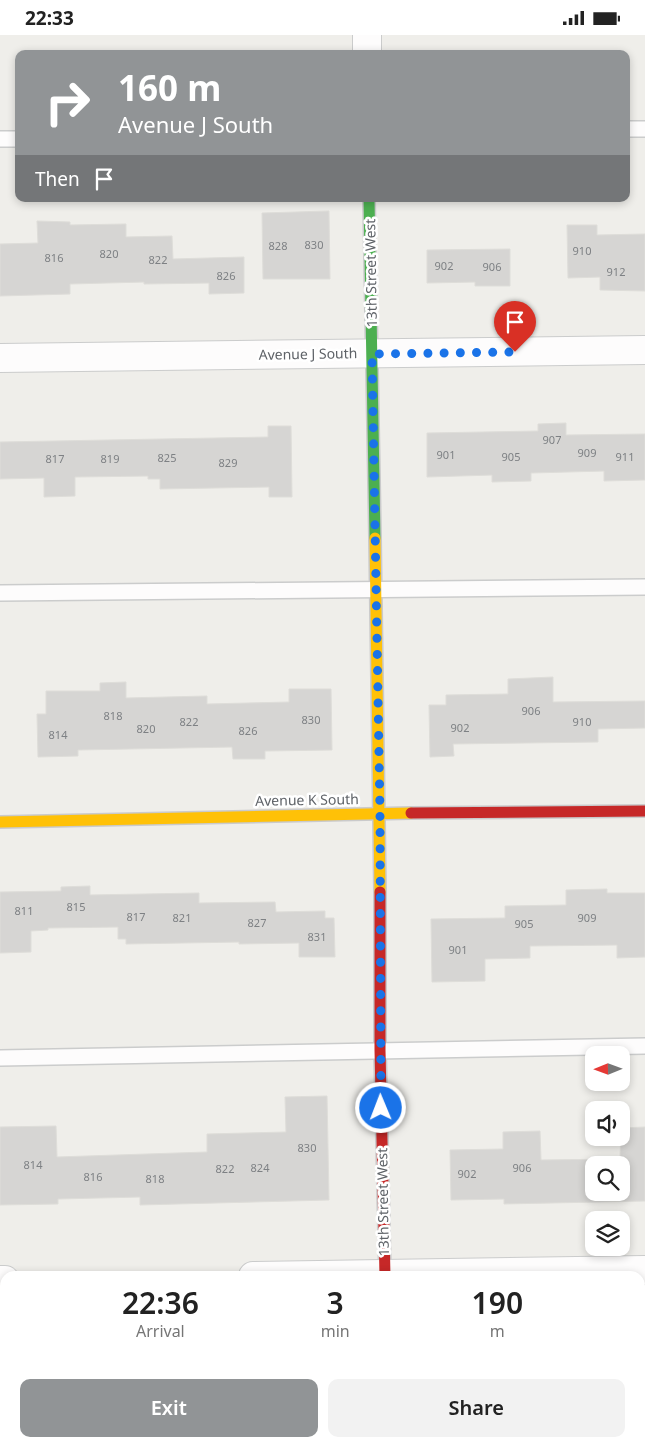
<!DOCTYPE html>
<html lang="en">
<head>
<meta charset="utf-8">
<style>
  body { margin:0; font-family:"Noto Sans",sans-serif; background:#f2f2f2; color:#222; height:100vh; display:flex; flex-direction:column; font-size:19px; white-space:nowrap }
  * { box-sizing:border-box; margin:0 }
  p { font-size:16px; color:#767676 }
  .icon { flex:none; width:28px; height:28px; fill:none; stroke:currentColor; stroke-width:2; stroke-linecap:round; stroke-linejoin:round }
  .map { position:relative; flex:1; overflow:hidden }
  .drawer { position:absolute; left:0px; top:1236px; width:645px; height:176px; display:flex; flex-direction:column; background:#fff; border-radius:15px 15px 0 0; box-shadow:0 2px 8px #0003 }
  .drawer>* { flex:none }
  .top-card { position:absolute; left:15px; top:15px; width:615px; height:152px; border-radius:10px; box-shadow:0 2px 8px #0003; background:#919496; color:#fff; overflow:hidden }
  .needle { width:32px; rotate:269deg }
  .controls { position:absolute; left:585px; top:1011px; display:grid; gap:10px }
  .controls a { display:grid; place-items:center; width:45px; height:45px; border-radius:10px; background:#fff; box-shadow:0 2px 8px #0003; font-size:25px }
  .pin { position:absolute; display:grid; place-items:center; width:42px; height:42px; color:#fff; margin:-51px -21px; border-radius:50% 50% 50% 0; rotate:-45deg; box-shadow:0 0 5px #0007 }
  .pin .icon { rotate:45deg }
  .me { position:absolute; width:55px; margin:-28px; rotate:359deg; stroke-linejoin:round; filter:drop-shadow(0 0 4px #0008) }
  .turn { display:flex; align-items:center; gap:18px; height:105px; padding:0 20px; font-size:22px }
  .turn .icon { width:65px; height:65px; stroke-width:2.5 }
  .turn b { display:block; font-size:35px; line-height:42px }
  .then { display:flex; align-items:center; height:48px; padding:0 20px; background:#0003; gap:10px; font-size:19px }
  .eta { display:flex; justify-content:space-evenly; align-items:center; height:85px; text-align:center }
  .eta b { font-size:30px; font-weight:600; line-height:35px }
  .cta { display:flex; gap:10px; margin-top:auto; padding:10px 20px }
  .cta a { flex:1; height:58px; border-radius:10px; background:#919496; color:#fff; font-size:20px; font-weight:600; line-height:58px; text-align:center }
  .cta a+a { background:#f2f2f2; color:#222 }
  .status { display:flex; justify-content:space-between; align-items:center; height:35px; padding:0 25px; background:#fff; direction:ltr }
  .status svg { height:14px; fill:currentColor }
  .map>svg:first-child { display:block }
  .building { fill:#d6d5d3; stroke:#deddd9; fill-rule:evenodd }
  .lines { fill:none; stroke-linecap:round; stroke-linejoin:round }
  .lane-casing { stroke:#cbcccc; stroke-width:18 }
  .street-casing { stroke:#cbcccc; stroke-width:30 }
  .fast-casing { stroke:#cacacb; stroke-width:14 }
  .slow-casing { stroke:#cacacb; stroke-width:14 }
  .jam-casing { stroke:#cacacb; stroke-width:14 }
  .lane { stroke:#fdfcfc; stroke-width:15 }
  .street { stroke:#fdfcfc; stroke-width:28 }
  .fast { stroke:#4caf50; stroke-width:11 }
  .slow { stroke:#ffc107; stroke-width:11 }
  .jam { stroke:#c62828; stroke-width:11 }
  .route { stroke:#1a73e8; stroke-width:9; stroke-dasharray:0 16.2 }
  .labels { text-anchor:middle; stroke-width:5; stroke-linejoin:round; paint-order:stroke }
  .number-label { font-size:11px; fill:#7e8184 }
  .street-label { font-size:14px; fill:#5f6368; stroke:#fff }
</style>
</head>
<body>
<div class="status"><b>22:33</b><svg viewBox="0 0 49 12"><path d="M0 12V9h3v3zM5 12V6h3v6zM10 12V3h3v9zM15 12V0h3v12zM26 1h20v11H26zM47 4h2v5h-2z"/></svg></div>
<div class="map">
<svg width="645" height="1412" viewBox="0 0 645 1412">
  <rect width="100%" height="100%" fill="#efeeea"/>
  <g class="building">
    <path d="M329,176l1,68h-67l-1,-66z"/>
    <path d="M37,186l33,1v3l56,-1v13l46,-1 1,23 71,-2v36l-35,1v-11l-65,1v-2l-74,2v10l-70,2v-52l38,-1z"/>
    <path d="M567,190h30v10l48,-1v57l-45,-1v-13l-32,1z"/>
    <path d="M510,214v37h-35v-4l-48,1v-33z"/>
    <path d="M566,388v12l79,-1v46l-41,1v-10l-73,2v8l-39,1v-7l-65,2v-44l111,-2v-7z"/>
    <path d="M268,391h23l1,71h-23v-10l-109,2v-10h-12v-3l-73,1v19l-31,1v-19l-44,1v-37l268,-5z"/>
    <path d="M553,642v25l92,-1v27l-47,1v13l-145,2 1,12 -24,1 -1,-52h17v-10l62,-1v-15z"/>
    <path d="M126,647v16l81,-2v8l82,-2v-13h42l1,61 -67,1v8h-32l-1,-12 -154,3v6l-40,1 -1,-43h9v-23h54v-8z"/>
    <path d="M90,851v9l109,-2v10l76,-1 1,10 49,-1v7h9l1,39h-36v-14l-60,1v-2l-113,2v-5h-8v-12l-70,1v2l-17,1v21l-31,1v-61l61,-1v-4z"/>
    <path d="M607,854v4h38v64l-28,1v-13l-87,1v12l-45,1v22l-53,1 -1,-63 74,-1v-12l61,-1v-15z"/>
    <path d="M327,1061l2,104 -189,5v-8l-82,2v5l-58,1v-78l56,-1 1,31 150,-5v-18l79,-2 -1,-35z"/>
    <path d="M645,1092v74l-141,3v-5l-53,1 -1,-50 53,-1v-17l37,-1 1,29 79,-1 1,-31zM594,1130h27v28h-27z"/>
  </g>
  <g class="lines">
    <defs>
      <g id="lane">
        <path d="M626,94h19"/>
        <path d="M0,104h19"/>
        <path d="M0,558l645,-6"/>
        <path d="M0,1023l645,-12"/>
      </g>
      <g id="street">
        <path d="M367,0v19"/>
        <path d="M0,323l645,-8"/>
        <path d="M253,1241l392,-6"/>
        <path d="M0,1245h5"/>
        <path d="M388,1408v4"/>
      </g>
      <path id="fast" d="M369,164l6,339"/>
      <g id="slow">
        <path d="M375,503l5,354"/>
        <path d="M0,787l411,-9"/>
      </g>
      <g id="jam">
        <path d="M411,778l234,-2"/>
        <path d="M380,857v158l5,226"/>
      </g>
    </defs>
    <use href="#lane" class="lane-casing"/>
    <use href="#street" class="street-casing"/>
    <use href="#fast" class="fast-casing"/>
    <use href="#slow" class="slow-casing"/>
    <use href="#jam" class="jam-casing"/>
    <use href="#lane" class="lane"/>
    <use href="#street" class="street"/>
    <use href="#fast" class="fast"/>
    <use href="#slow" class="slow"/>
    <use href="#jam" class="jam"/>
  </g>
  <g class="lines">
    <path class="route" d="M381,1073l-1,-295 -8,-459 143,-2"/>
  </g>
  <g class="labels">
    <g class="number-label">
      <text x="314" y="214">830</text>
      <text x="278" y="215">828</text>
      <text x="582" y="220">910</text>
      <text x="109" y="223">820</text>
      <text x="54" y="227">816</text>
      <text x="158" y="229">822</text>
      <text x="444" y="235">902</text>
      <text x="492" y="236">906</text>
      <text x="616" y="241">912</text>
      <text x="226" y="245">826</text>
      <text x="552" y="409">907</text>
      <text x="587" y="422">909</text>
      <text x="446" y="424">901</text>
      <text x="511" y="426">905</text>
      <text x="625" y="426">911</text>
      <text x="167" y="427">825</text>
      <text x="55" y="428">817</text>
      <text x="110" y="428">819</text>
      <text x="228" y="432">829</text>
      <text x="531" y="680">906</text>
      <text x="113" y="685">818</text>
      <text x="311" y="689">830</text>
      <text x="189" y="691">822</text>
      <text x="582" y="691">910</text>
      <text x="460" y="697">902</text>
      <text x="146" y="698">820</text>
      <text x="248" y="700">826</text>
      <text x="58" y="704">814</text>
      <text x="76" y="876">815</text>
      <text x="24" y="880">811</text>
      <text x="136" y="886">817</text>
      <text x="182" y="887">821</text>
      <text x="587" y="887">909</text>
      <text x="257" y="892">827</text>
      <text x="524" y="893">905</text>
      <text x="317" y="906">831</text>
      <text x="458" y="919">901</text>
      <text x="307" y="1117">830</text>
      <text x="33" y="1134">814</text>
      <text x="260" y="1137">824</text>
      <text x="522" y="1137">906</text>
      <text x="225" y="1138">822</text>
      <text x="467" y="1143">902</text>
      <text x="93" y="1146">816</text>
      <text x="155" y="1148">818</text>
    </g>
    <g class="street-label">
      <text transform="translate(371 238) rotate(-91)" y="5">13th Street West</text>
      <text transform="translate(308 319) rotate(-1)" y="5">Avenue J South</text>
      <text transform="translate(307 765) rotate(-1)" y="5">Avenue K South</text>
      <text transform="translate(383 1167) rotate(-91)" y="5">13th Street West</text>
    </g>
  </g>
</svg>
<div class="controls">
<a><svg class="needle" viewBox="-14 -14 28 28"><path d="M0-13l5 13h-10z" fill="#e53935"/><path d="M0 13l5-13h-10z" fill="#767676"/></svg></a>
<a><svg class="icon" aria-label="sound" viewBox="0 0 24 24"><path d="M4 9h4l5-4v14l-5-4H4zM17 9q2 3 0 6"/></svg></a>
<a><svg class="icon" aria-label="search" viewBox="0 0 24 24"><circle cx="10" cy="10" r="6"/><path d="M15 15l6 6"/></svg></a>
<a><svg class="icon" aria-label="layers" viewBox="0 0 24 24"><path d="M12 4l9 5-9 5-9-5zM3 14l9 5 9-5"/></svg></a>
</div>
<div class="pin" style="left:515px;top:317px;background:#d93025"><svg class="icon" aria-label="arrive" viewBox="0 0 24 24"><path d="M6 21V4h12l-3 4 3 4H6"/></svg></div>
<svg class="me" style="left:381px;top:1073px" viewBox="-20 -20 40 40"><circle r="17" fill="#1a73e8" stroke="#fff" stroke-width="3"/><path d="M0-11L8 9 0 5-8 9z" fill="#fff"/></svg>
<div class="top-card">
<div class="turn"><svg class="icon" aria-label="right" viewBox="0 0 24 24"><path d="M7 20v-9h11M14 6l5 5-5 5"/></svg><div><b>160 m</b>Avenue J South</div></div>
<div class="then">Then<svg class="icon" aria-label="arrive" viewBox="0 0 24 24"><path d="M6 21V4h12l-3 4 3 4H6"/></svg></div>
</div>
<section class="drawer">
<div class="eta">
<div><b>22:36</b><p>Arrival</p></div>
<div><b>3</b><p>min</p></div>
<div><b>190</b><p>m</p></div>
</div>
<div class="cta"><a>Exit</a><a>Share</a></div>
</section>
</div>
</body>
</html>
